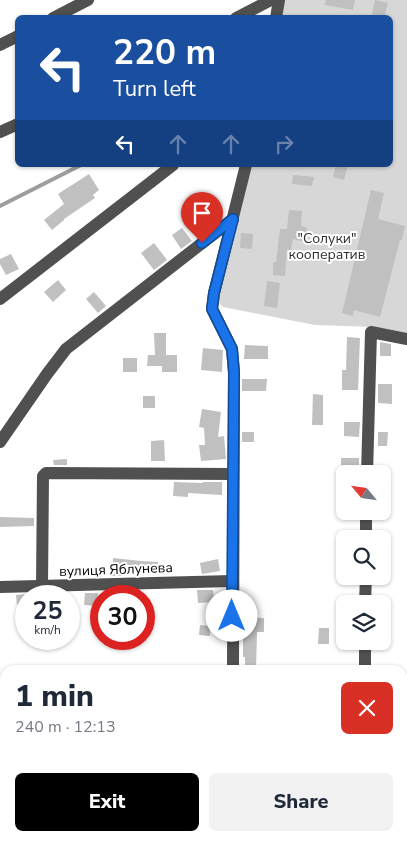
<!DOCTYPE html>
<html lang="en">
<head>
<meta charset="utf-8">
<style>
  body { margin:0; font-family:"Nunito Sans",sans-serif; background:#f2f2f3; color:#1f2937; height:100vh; display:flex; flex-direction:column; font-size:19px; white-space:nowrap }
  * { box-sizing:border-box; margin:0 }
  p { font-size:16px; color:#747a83 }
  .icon { flex:none; width:28px; height:28px; fill:none; stroke:currentColor; stroke-width:2; stroke-linecap:round; stroke-linejoin:round }
  .map { position:relative; flex:1; overflow:hidden }
  .side { position:absolute; left:0px; top:665px; width:408px; height:176px; display:flex; flex-direction:column; background:#fff; border-radius:15px 15px 0 0; box-shadow:0 1px 4px #0004 }
  .side>* { flex:none }
  .guide { position:absolute; left:15px; top:15px; width:378px; height:152px; border-radius:8px; box-shadow:0 1px 4px #0004; background:#1a4fa0; color:#fff; overflow:hidden }
  .needle { width:32px; rotate:299deg }
  .controls { position:absolute; left:336px; top:465px; display:grid; gap:10px }
  .controls a { display:grid; place-items:center; width:55px; height:55px; border-radius:8px; background:#fff; box-shadow:0 1px 4px #0004; font-size:25px }
  .speed { position:absolute; left:15px; top:585px; display:flex; gap:10px; font-size:25px; font-weight:700; text-align:center }
  .speed>* { display:grid; place-content:center; width:65px; height:65px; border-radius:50%; background:#fff; box-shadow:0 1px 4px #0004; line-height:1 }
  .speed small { font-size:12px; font-weight:400 }
  .speed .limit { border:8px solid #d22; background:#fff; color:#111 }
  .pin { position:absolute; display:grid; place-items:center; width:42px; height:42px; color:#fff; margin:-51px -21px; border-radius:50% 50% 50% 0; rotate:-45deg; box-shadow:0 0 5px #0007 }
  .pin .icon { rotate:45deg }
  .me { position:absolute; width:55px; margin:-28px; rotate:0deg; stroke-linejoin:round; filter:drop-shadow(0 0 4px #0008) }
  .turn { display:flex; align-items:center; gap:18px; height:105px; padding:0 15px; font-size:22px }
  .turn .icon { width:65px; height:65px; stroke-width:2.5 }
  .turn b { display:block; font-size:35px; line-height:42px }
  .lanes { display:flex; align-items:center; height:48px; padding:0 15px; background:#0003; justify-content:center; gap:25px; direction:ltr }
  .lanes .off { opacity:.35 }
  .round { display:grid; place-items:center; flex:none; width:52px; height:52px; border-radius:8px; background:#f2f2f3 }
  .summary { display:flex; align-items:center; justify-content:space-between; height:85px; padding:0 15px }
  h1 { font-size:30px; font-weight:800; line-height:38px }
  .cta { display:flex; gap:10px; margin-top:auto; padding:10px 15px }
  .cta a { flex:1; height:58px; border-radius:8px; background:#000; color:#fff; font-size:20px; font-weight:800; line-height:58px; text-align:center }
  .cta a+a { background:#f2f2f3; color:#1f2937 }
  .map>svg:first-child { display:block }
  .green { fill:#d7d7d7 }
  .lines { fill:none; stroke-linecap:round; stroke-linejoin:round }
  .stream { stroke:#9e9e9e; stroke-width:4 }
  .building { fill:#c0c0c0 }
  .minor { stroke:#505050; stroke-width:12 }
  .route-casing { stroke:#114b97; stroke-width:12 }
  .route { stroke:#1a73e8; stroke-width:9 }
  .labels { text-anchor:middle; stroke-width:4; stroke-linejoin:round; paint-order:stroke }
  .park-label { font-size:14px; fill:#2e2e2e; stroke:#fff }
  .street-label { font-size:14px; fill:#000; stroke:#fff }
</style>
</head>
<body>
<div class="map">
<svg width="407" height="841" viewBox="0 0 407 841">
  <rect width="100%" height="100%" fill="#fff"/>
  <path class="green" d="M284,0h123v334l-32,-7 -60,-2 -92,-18 -4,-4 1,-14 29,-124h141v-147l-109,-1z"/>
  <g class="lines">
    <path class="stream" d="M0,206l81,-41"/>
  </g>
  <g class="building">
    <path d="M326,0h29l-2,10 -28,-5z"/>
    <path d="M375,0l13,3 -4,15 -12,-4z"/>
    <path d="M336,165h12l-4,15 -11,-3z"/>
    <path d="M89,174l10,16 -6,5 2,3 -31,21v1l-12,10 -8,-10 20,-16 -6,-10z"/>
    <path d="M293,175l21,2 -2,9 -20,-2z"/>
    <path d="M371,190l13,3 -6,26 27,7 -3,14h-2l-20,77 -26,-7 -1,6 -11,-3z"/>
    <path d="M289,210l13,1 -1,15 6,2 -1,14 -13,-3 -2,11 -4,-1 -2,27 -12,-1v-13h3l4,-33h7z"/>
    <path d="M182,228l10,13 -11,8 -9,-14z"/>
    <path d="M241,233l12,1 -1,15 -12,-1z"/>
    <path d="M154,243l13,17 -13,10 -13,-17z"/>
    <path d="M11,254l8,15 -13,6 -6,-11v-5z"/>
    <path d="M58,280l8,10 -13,12 -9,-10z"/>
    <path d="M267,281l13,2 -3,25 -13,-2z"/>
    <path d="M94,292l12,14 -8,7 -12,-14z"/>
    <path d="M154,333h12v22h11v17h-15v-6h-15l1,-11h7z"/>
    <path d="M347,337l13,1 -2,52h-16v-20h4z"/>
    <path d="M380,342l11,2v12h-11z"/>
    <path d="M245,345l23,1v13h-24z"/>
    <path d="M203,348l20,2 -1,22 -21,-2z"/>
    <rect x="123" y="358" width="14" height="14"/>
    <path d="M242,379h25l-1,12h-24z"/>
    <path d="M378,384h14v20l-14,-1z"/>
    <path d="M313,394l10,1v30h-11z"/>
    <rect x="143" y="396" width="12" height="12"/>
    <path d="M202,409l19,3 -3,25 6,-1 2,23 -25,2 -2,-16h6l-1,-17 -5,-1z"/>
    <path d="M344,422h16l-1,15 -15,-1z"/>
    <rect x="242" y="432" width="12" height="10"/>
    <path d="M378,432h10l-1,14h-9z"/>
    <path d="M164,440l1,21h-14v-20z"/>
    <rect x="341" y="458" width="18" height="14"/>
    <path d="M67,459v6h-13l-1,-5z"/>
    <path d="M174,482l28,1 1,-1h19v13l-34,-2v4l-15,-1z"/>
    <path d="M0,517l34,1v8l-34,1z"/>
    <path d="M113,558l28,3 17,1 -1,12 -34,-3 -1,5h-10z"/>
    <path d="M218,559l2,12 -18,3 -2,-11z"/>
    <path d="M197,590h16l1,12 -16,1z"/>
    <path d="M85,593h13v13l-14,-1z"/>
    <path d="M26,594v10l-9,1 -1,-10z"/>
    <path d="M243,617l21,1v14h-7l-1,38h-11v-13h-2z"/>
    <path d="M200,625l10,1v10l-11,-1z"/>
    <path d="M319,628h10v16h-11z"/>
  </g>
  <g class="lines">
    <g class="minor">
      <path d="M53,18l35,-18"/>
      <path d="M236,18l35,-18"/>
      <path d="M276,18l3,-18"/>
      <path d="M0,45l18,-9"/>
      <path d="M0,132l18,-8"/>
      <path d="M0,299l173,-134"/>
      <path d="M0,442l47,-68 19,-25 167,-130"/>
      <path d="M367,474l4,-142 36,7"/>
      <path d="M366,539v-28"/>
      <path d="M42,586l1,-110 3,-3 187,1"/>
      <path d="M0,587l232,-6"/>
      <path d="M365,604l1,-28"/>
      <path d="M233,670l1,-297 -2,-24 -20,-40 2,-16 32,-128"/>
      <path d="M365,670v-29"/>
      <path d="M0,696h5"/>
      <path d="M0,806h5"/>
      <path d="M402,833l5,-1"/>
      <path d="M378,841l15,-5"/>
    </g>
  </g>
  <g class="lines">
    <defs>
      <path id="route" d="M202,243l31,-24 -19,74 -2,16 20,40 2,23 -2,244"/>
    </defs>
    <use href="#route" class="route-casing"/>
    <use href="#route" class="route"/>
  </g>
  <g class="labels">
    <g class="park-label">
      <text x="327" y="243">"Солуки"<tspan x="327" dy="16">кооператив</tspan></text>
    </g>
    <g class="street-label">
      <text transform="translate(116 569) rotate(-2)" y="5">вулиця Яблунева</text>
    </g>
  </g>
</svg>
<div class="controls">
<a><svg class="needle" viewBox="-14 -14 28 28"><path d="M0-13l5 13h-10z" fill="#e53935"/><path d="M0 13l5-13h-10z" fill="#747a83"/></svg></a>
<a><svg class="icon" aria-label="search" viewBox="0 0 24 24"><circle cx="10" cy="10" r="6"/><path d="M15 15l6 6"/></svg></a>
<a><svg class="icon" aria-label="layers" viewBox="0 0 24 24"><path d="M12 4l9 5-9 5-9-5zM3 14l9 5 9-5"/></svg></a>
</div>
<div class="speed"><div>25<small>km/h</small></div><div class="limit">30</div></div>
<div class="pin" style="left:202px;top:243px;background:#d93025"><svg class="icon" aria-label="arrive" viewBox="0 0 24 24"><path d="M6 21V4h12l-3 4 3 4H6"/></svg></div>
<svg class="me" style="left:232px;top:616px" viewBox="-20 -20 40 40"><circle r="19" fill="#fff"/><path d="M0-13L10 11 0 6-10 11z" fill="#1a73e8"/></svg>
<div class="guide">
<div class="turn"><svg class="icon" aria-label="left" viewBox="0 0 24 24"><path d="M17 20v-9H6M10 6l-5 5 5 5"/></svg><div><b>220 m</b>Turn left</div></div>
<div class="lanes"><svg class="icon" aria-label="left" viewBox="0 0 24 24"><path d="M17 20v-9H6M10 6l-5 5 5 5"/></svg><svg class="icon off" aria-label="ahead" viewBox="0 0 24 24"><path d="M12 20V5M6 11l6-6 6 6"/></svg><svg class="icon off" aria-label="ahead" viewBox="0 0 24 24"><path d="M12 20V5M6 11l6-6 6 6"/></svg><svg class="icon off" aria-label="right" viewBox="0 0 24 24"><path d="M7 20v-9h11M14 6l5 5-5 5"/></svg></div>
</div>
<section class="side">
<div class="summary"><div><h1>1 min</h1><p>240 m · 12:13</p></div><a class="round" style="background:#d93025;color:#fff"><svg class="icon" aria-label="close" viewBox="0 0 24 24"><path d="M6 6l12 12M18 6L6 18"/></svg></a></div>
<div class="cta"><a>Exit</a><a>Share</a></div>
</section>
</div>
</body>
</html>
